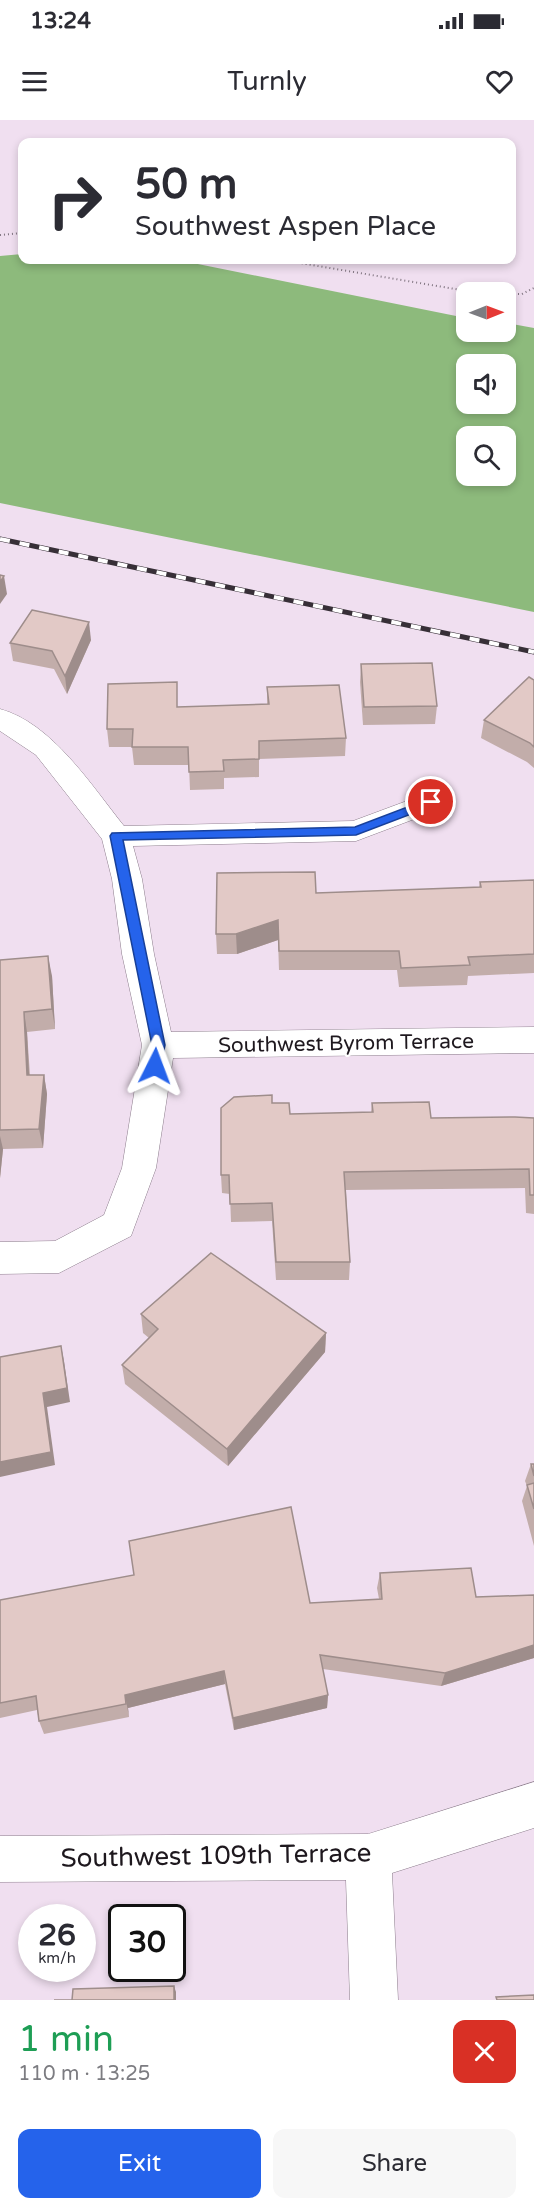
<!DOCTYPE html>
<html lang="en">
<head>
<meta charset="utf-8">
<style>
  body { margin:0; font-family:"Varela Round",sans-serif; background:#f7f7f7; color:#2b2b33; height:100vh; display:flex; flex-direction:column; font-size:22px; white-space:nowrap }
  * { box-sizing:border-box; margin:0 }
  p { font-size:20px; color:#7c7c81 }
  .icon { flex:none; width:33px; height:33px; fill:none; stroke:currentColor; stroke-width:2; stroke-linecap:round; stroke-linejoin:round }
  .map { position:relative; height:1880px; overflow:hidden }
  .details { display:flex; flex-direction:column; background:#fff; flex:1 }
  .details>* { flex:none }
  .guide { position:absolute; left:18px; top:18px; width:498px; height:126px; border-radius:12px; box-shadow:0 3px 9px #0003; background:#fff; color:#2b2b33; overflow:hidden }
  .needle { width:39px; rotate:89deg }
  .fabs { position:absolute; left:456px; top:162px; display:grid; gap:12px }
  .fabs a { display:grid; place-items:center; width:60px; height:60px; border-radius:12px; background:#fff; box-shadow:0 3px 9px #0003; font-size:30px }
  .speed { position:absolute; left:18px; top:1784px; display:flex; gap:12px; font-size:30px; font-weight:700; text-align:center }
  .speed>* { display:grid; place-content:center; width:78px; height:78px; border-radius:50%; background:#fff; box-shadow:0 3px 9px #0003; line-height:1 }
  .speed small { font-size:15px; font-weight:400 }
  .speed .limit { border:3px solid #111; border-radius:9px; background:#fff; color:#111 }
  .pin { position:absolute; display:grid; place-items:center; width:51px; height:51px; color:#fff; margin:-26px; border:3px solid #fff; border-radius:50%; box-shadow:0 2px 6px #0007 }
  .me { position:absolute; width:66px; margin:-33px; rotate:3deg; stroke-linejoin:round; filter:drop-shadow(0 0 4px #0008) }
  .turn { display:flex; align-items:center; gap:21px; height:126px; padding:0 18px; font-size:27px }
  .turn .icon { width:78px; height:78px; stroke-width:2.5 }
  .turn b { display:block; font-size:42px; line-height:51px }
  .round { display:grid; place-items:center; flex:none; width:63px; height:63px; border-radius:12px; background:#f7f7f7 }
  .headline { display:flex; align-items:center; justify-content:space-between; height:102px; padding:0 18px }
  h1 { font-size:36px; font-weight:600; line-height:45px; color:#1e9e55 }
  .primary-button { display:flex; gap:12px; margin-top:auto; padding:12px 18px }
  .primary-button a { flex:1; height:69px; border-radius:12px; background:#2563eb; color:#fff; font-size:24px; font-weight:600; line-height:69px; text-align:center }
  .primary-button a+a { background:#f7f7f7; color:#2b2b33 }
  .status { display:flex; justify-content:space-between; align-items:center; height:42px; padding:0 30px; background:#fff; direction:ltr }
  .status svg { height:16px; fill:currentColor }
  header { display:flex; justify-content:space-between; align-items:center; height:78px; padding:0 18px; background:#fff; font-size:27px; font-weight:600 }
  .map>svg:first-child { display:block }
  .forest { fill:#8dba7c; fill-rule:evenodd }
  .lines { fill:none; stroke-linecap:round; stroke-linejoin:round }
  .minor-casing { stroke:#8c7d8c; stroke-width:1 }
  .path { stroke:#807580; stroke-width:2; stroke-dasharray:1 3; stroke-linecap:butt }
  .minor { fill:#fff; fill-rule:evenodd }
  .rail-casing { stroke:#372f37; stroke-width:5 }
  .rail { stroke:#fff; stroke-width:4; stroke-dasharray:10; stroke-linecap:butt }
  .wall { fill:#c2adaa }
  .shaded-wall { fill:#9e8d8b }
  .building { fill:#e2c9c6; stroke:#9e8d8b; stroke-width:1.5 }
  .route { fill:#2563eb; stroke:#184099; stroke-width:1.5 }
  .labels { text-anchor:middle; stroke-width:4.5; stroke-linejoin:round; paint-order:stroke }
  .street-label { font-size:21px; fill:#1e181e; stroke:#fff }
  .near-street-label { font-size:26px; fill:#1e181e; stroke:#fff }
</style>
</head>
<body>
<div class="status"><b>13:24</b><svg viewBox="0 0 49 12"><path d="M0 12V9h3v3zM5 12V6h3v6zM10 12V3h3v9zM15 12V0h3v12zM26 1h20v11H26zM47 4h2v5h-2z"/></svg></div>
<header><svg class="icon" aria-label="menu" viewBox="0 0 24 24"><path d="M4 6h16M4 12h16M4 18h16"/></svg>Turnly<svg class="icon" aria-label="heart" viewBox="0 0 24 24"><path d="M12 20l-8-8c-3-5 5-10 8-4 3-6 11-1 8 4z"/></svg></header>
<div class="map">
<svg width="534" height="1880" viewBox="0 0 534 1880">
  <rect width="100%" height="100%" fill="#f0dff0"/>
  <path class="forest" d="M22,134v6h156l288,58v14h40v-9l28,5v284l-534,-109v-247zM466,244h40v40h-40zM466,316h40v40h-40z"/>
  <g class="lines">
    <defs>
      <g id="minor">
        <path d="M0,589c52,14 91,76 124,117l229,-5 78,-29 10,3 4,7 -4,7 -85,32 -223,5 9,33 12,75 17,78 363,-5v26l-361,5 -17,110 -25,68 -72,37 -59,1v-32l55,-1 49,-26 18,-47 20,-123 -20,-91 -10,-75 -10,-40 -66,-84 -36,-24z"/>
        <path d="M534,1662v46l-142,45 6,127h-48l-4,-120 -346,2v-46l368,-2z"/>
      </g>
    </defs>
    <use href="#minor" class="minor-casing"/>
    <g class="path">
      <path d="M0,115l22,-2"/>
      <path d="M282,140l191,32"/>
      <path d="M506,174h16l12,-6"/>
    </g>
    <use href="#minor" class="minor"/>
    <defs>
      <path id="rail" d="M0,419l534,113"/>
    </defs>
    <use href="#rail" class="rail-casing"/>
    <use href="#rail" class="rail"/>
  </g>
  <g class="wall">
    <path d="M91,520l-24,54 -13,-25 -41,-8 -3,-18z"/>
    <path d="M361,544l76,42 -2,18 -72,1 -3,-43z"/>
    <path d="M534,560v88l-7,-6 -46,-24 3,-18z"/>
    <path d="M267,567l79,51 -1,18 -86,3v18l-35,1v11l-34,1 -1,-25h-55l-2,-18h-23l-2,-18 71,-22 89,-3z"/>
    <path d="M534,760v93l-66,3 -1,9 -68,2 -2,-17h-118l-1,-30 -41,14h-20l-1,-20 100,-41 163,-6 1,-5z"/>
    <path d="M0,840l52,16 3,53 -28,3 3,43h14l3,19 -4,54 -40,1 -3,29z"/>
    <path d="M272,983l18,11 81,-2 1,-9 59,15h103v96l-8,-1 -1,-25 -179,2 4,72 -1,18h-73l-4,-59 -41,1 -1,-28 -8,-1 -1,-18z"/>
    <path d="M141,1194l185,19 -1,19 -97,114 -103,-82 -3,-19 27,-27 -6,-5z"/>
    <path d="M531,1344h3v82l-12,-45 5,-15 -2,-5z"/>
    <path d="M380,1453l96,24 58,-2v63l-93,28 -118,-17 5,26 -1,13 -93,22 -9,-46 -97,24 1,9 -85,17 -5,-13 -2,-11 -37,8v-118l310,3 69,-4 -2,-11z"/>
  </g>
  <g class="shaded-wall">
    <path d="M4,456l3,18 -7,10v-22z"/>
    <path d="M89,502l2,18 -24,54 -2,-18z"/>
    <path d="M278,800v20l-41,14 -1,-20z"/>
    <path d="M48,836l4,20 3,53 -3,-20z"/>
    <path d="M24,892l3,20 3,62 -3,-19z"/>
    <path d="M44,955l3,19 -4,54 -4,-19z"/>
    <path d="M0,1016l3,13 -3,29z"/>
    <path d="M326,1213l-1,19 -97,114 -1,-17z"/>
    <path d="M61,1226l3,15 6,41 -23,5 8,58 -55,12v-15l43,-69z"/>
    <path d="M534,1525v13l-93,28 4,-13z"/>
    <path d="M224,1551l1,13 -97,24 1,9 -4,-22z"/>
    <path d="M328,1575l-1,13 -93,22 -1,-12z"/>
    <path d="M174,1866l2,6v8h-2z"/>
  </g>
  <g class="building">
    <path d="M0,455l4,1 -4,6z"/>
    <path d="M32,490l57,12 -24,54 -13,-25 -42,-8z"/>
    <path d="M432,543l5,43 -73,1 -3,-43z"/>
    <path d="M529,557l5,3v67l-4,-4 -46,-23z"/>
    <path d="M177,562v25l92,-3 -2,-17 72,-2 7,53 -87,3v18l-36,1 1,11 -35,1 -1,-25h-56l1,-18h-26l1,-45z"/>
    <path d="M315,752l1,21 165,-6 -1,-5 54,-2v74l-66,3 2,8 -69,3 -2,-17h-120l-1,-31 -42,14h-20l1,-61z"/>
    <path d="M48,836l4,53 -28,3 3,63h17l-5,54 -39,1v-170z"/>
    <path d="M272,975v8h17l1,11 83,-2 -1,-9 57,-1 2,16 84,-1 19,1v77h-4l-1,-26 -185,3 6,90h-74l-4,-59 -42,1 -1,-29h-8v-67l13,-11z"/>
    <path d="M211,1133l115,80 -99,116 -105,-84 36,-36 -17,-15z"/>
    <path d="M61,1226l6,42 -24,5 8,59 -51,10v-105z"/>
    <path d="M531,1344h3v12z"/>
    <path d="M534,1363v26l-7,-24z"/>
    <path d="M291,1387l19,96 72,-4 -2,-26 91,-5 5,29 58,-2v50l-89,28 -125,-18 8,40 -95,23 -9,-47 -99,24 1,9 -87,17 -3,-25 -36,7v-103l134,-25 -5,-34z"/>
    <path d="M174,1866v14h-120h18l1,-11z"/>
    <path d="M534,1875v5h-37l-1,-3z"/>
  </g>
  <path class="route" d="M431,678l6,4 -2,3 -79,30 -233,5 42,205 -5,25h-10l-2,-4 4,-21 -42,-209 2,-3 243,-6z"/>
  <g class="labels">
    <g class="street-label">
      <text transform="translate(346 923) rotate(-1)" y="7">Southwest Byrom Terrace</text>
    </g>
    <g class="near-street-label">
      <text transform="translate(216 1735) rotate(-1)" y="9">Southwest 109th Terrace</text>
    </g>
  </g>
</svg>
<div class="fabs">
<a><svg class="needle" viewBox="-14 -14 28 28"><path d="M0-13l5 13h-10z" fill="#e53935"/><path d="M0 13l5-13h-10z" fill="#7c7c81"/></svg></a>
<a><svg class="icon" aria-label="sound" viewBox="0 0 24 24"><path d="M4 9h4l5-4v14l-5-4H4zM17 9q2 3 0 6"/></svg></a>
<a><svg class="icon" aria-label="search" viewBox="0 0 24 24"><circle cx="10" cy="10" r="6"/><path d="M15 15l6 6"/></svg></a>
</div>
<div class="speed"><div>26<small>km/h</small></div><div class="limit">30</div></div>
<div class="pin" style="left:431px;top:682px;background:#d93025"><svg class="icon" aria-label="arrive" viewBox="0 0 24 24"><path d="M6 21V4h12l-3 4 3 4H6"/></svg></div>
<svg class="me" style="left:155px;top:946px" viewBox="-20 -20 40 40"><path d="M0-17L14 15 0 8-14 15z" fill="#2563eb" stroke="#fff" stroke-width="4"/></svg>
<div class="guide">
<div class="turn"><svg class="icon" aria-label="right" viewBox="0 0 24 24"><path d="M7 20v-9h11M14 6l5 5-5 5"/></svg><div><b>50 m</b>Southwest Aspen Place</div></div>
</div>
</div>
<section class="details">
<div class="headline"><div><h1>1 min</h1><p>110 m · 13:25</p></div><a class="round" style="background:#d93025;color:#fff"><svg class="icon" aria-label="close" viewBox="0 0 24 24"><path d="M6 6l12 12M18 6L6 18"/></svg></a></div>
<div class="primary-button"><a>Exit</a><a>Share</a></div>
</section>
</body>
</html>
